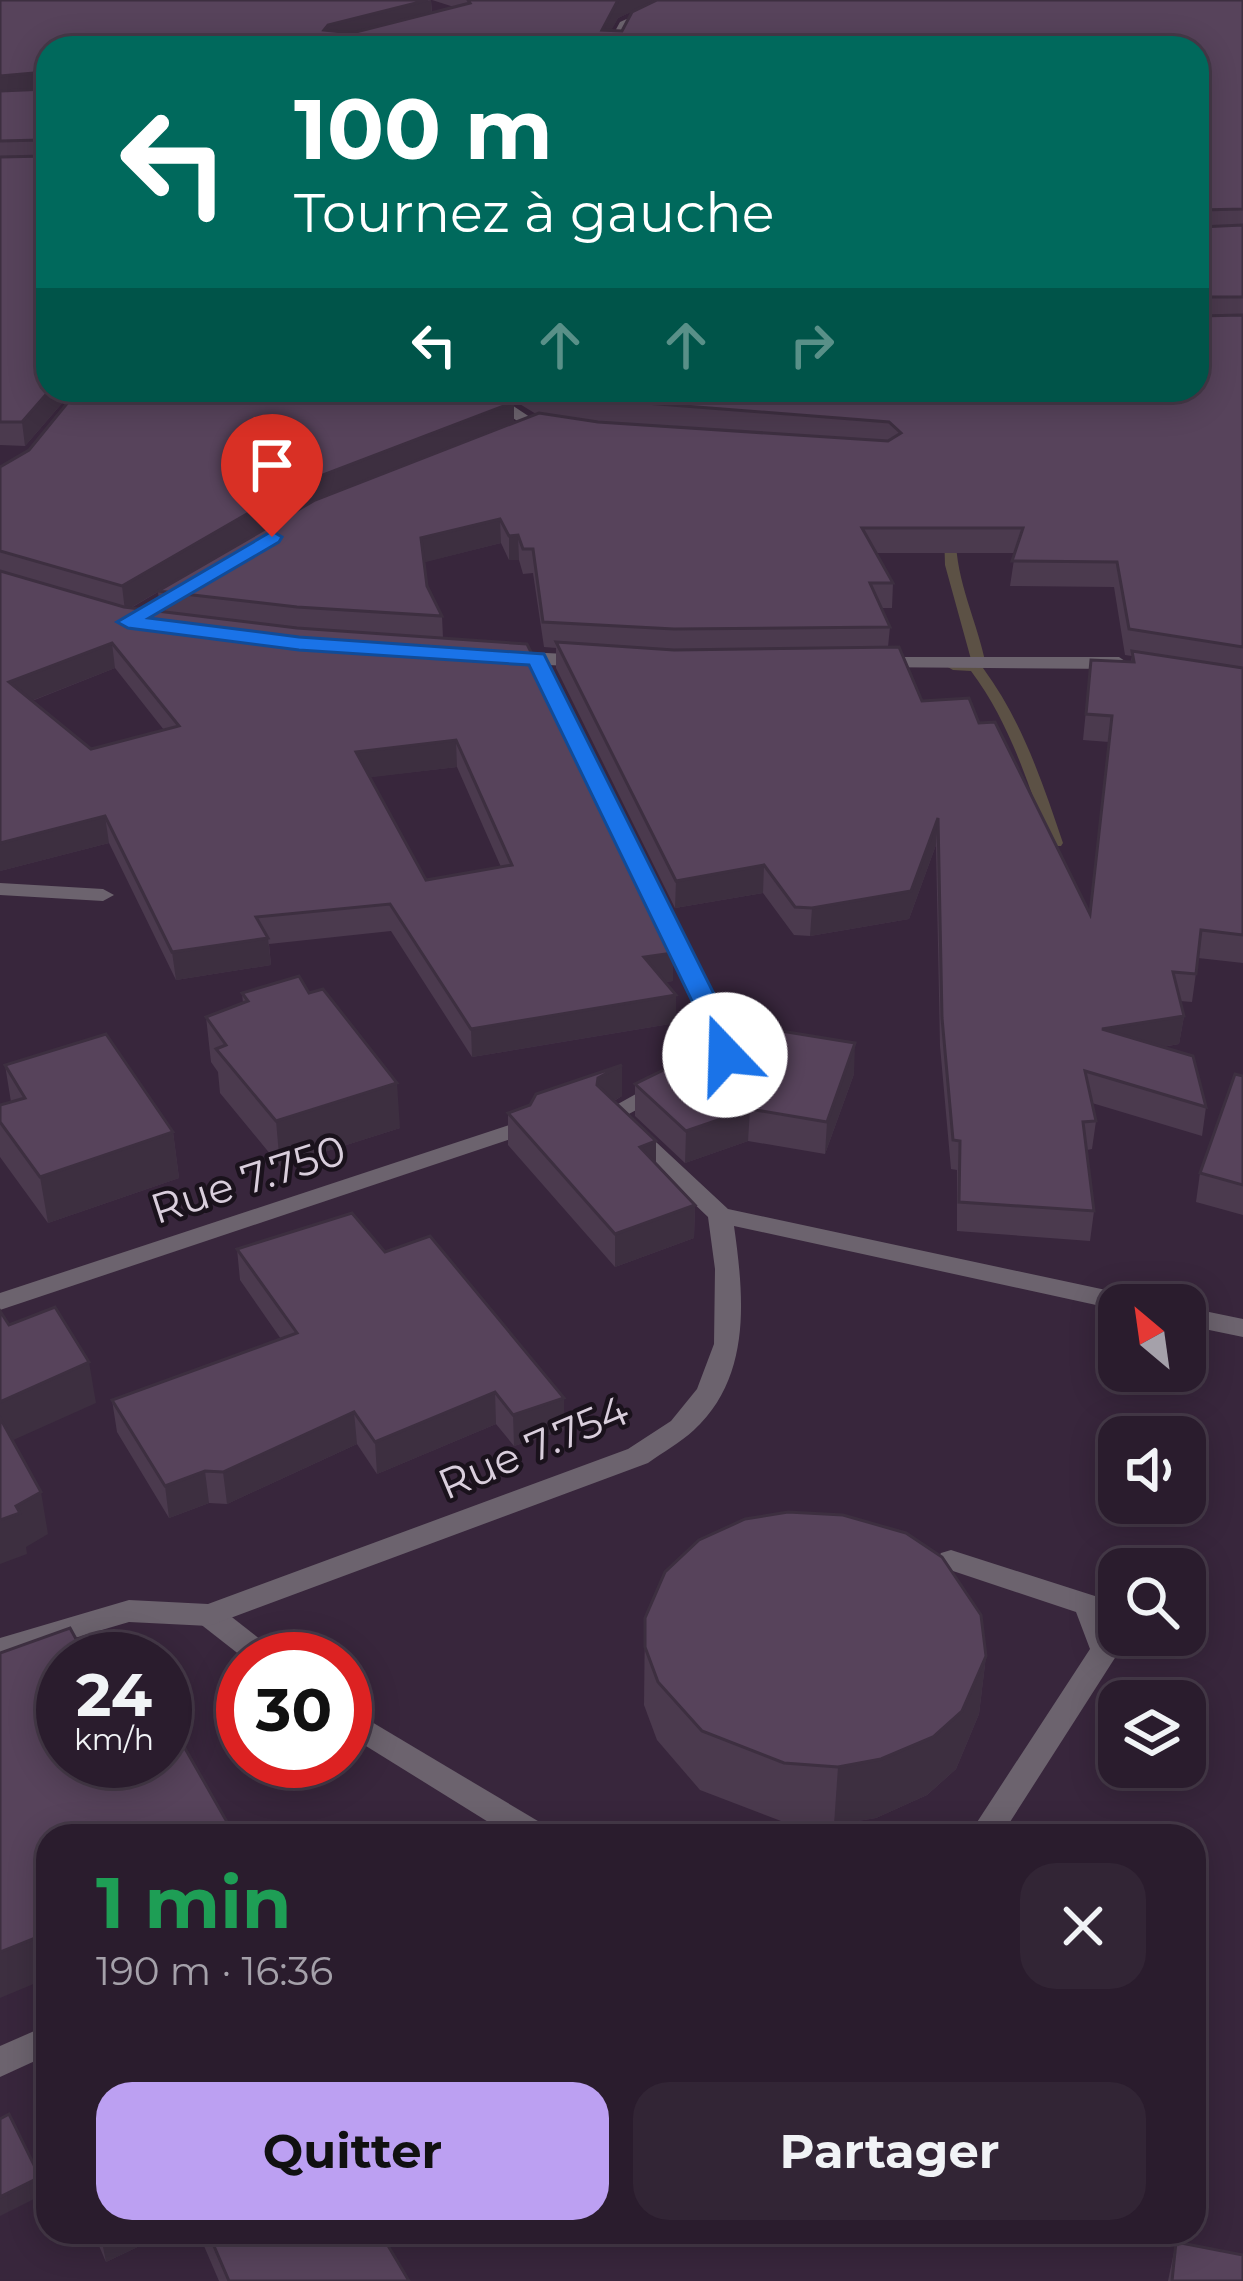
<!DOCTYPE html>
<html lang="fr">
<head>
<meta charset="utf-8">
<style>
  body { margin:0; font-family:Montserrat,sans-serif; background:#322535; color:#f1f3f6; height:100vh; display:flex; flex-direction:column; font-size:45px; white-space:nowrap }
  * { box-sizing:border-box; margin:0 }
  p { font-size:39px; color:#a5a1aa }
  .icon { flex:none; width:66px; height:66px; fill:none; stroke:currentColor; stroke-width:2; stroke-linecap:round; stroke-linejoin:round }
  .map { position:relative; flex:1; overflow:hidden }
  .drawer { position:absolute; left:36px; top:1824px; width:1170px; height:420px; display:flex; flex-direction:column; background:#2a1c2d; border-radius:36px; box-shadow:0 6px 30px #0003,0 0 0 3px #463a49 }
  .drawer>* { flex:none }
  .banner { position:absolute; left:36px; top:36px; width:1173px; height:366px; border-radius:36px; box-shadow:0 6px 30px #0003,0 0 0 3px #463a49; background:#00695c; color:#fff; overflow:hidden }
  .needle { width:78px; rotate:331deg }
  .controls { position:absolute; left:1098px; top:1284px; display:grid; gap:24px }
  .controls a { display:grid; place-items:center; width:108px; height:108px; border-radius:24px; background:#2a1c2d; box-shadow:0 6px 30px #0003,0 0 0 3px #463a49; font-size:60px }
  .speed { position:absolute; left:36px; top:1632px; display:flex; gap:24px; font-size:60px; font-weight:700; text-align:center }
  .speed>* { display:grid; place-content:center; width:156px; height:156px; border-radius:50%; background:#2a1c2d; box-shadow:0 6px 30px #0003,0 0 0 3px #463a49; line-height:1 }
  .speed small { font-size:30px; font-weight:400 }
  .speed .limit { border:18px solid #d22; background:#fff; color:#111 }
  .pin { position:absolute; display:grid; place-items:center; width:102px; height:102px; color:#fff; margin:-123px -51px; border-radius:50% 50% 50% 0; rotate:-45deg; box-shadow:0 0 12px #0007 }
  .pin .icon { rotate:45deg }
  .me { position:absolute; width:132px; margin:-66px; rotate:339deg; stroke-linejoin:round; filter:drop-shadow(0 0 9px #0008) }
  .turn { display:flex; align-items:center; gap:42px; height:252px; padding:0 60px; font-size:54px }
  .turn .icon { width:156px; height:156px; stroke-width:2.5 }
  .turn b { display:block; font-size:84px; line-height:102px }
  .lanes { display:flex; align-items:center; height:114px; padding:0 60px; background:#0003; justify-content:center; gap:60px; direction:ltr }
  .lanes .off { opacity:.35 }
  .round { display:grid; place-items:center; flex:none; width:126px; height:126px; border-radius:36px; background:#322535 }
  .head { display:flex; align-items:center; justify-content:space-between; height:204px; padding:0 60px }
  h1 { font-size:72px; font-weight:700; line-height:90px; color:#1e9e55 }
  .primary-button { display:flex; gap:24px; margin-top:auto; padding:24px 60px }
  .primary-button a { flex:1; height:138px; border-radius:36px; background:#bca0f2; color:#111; font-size:48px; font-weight:700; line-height:138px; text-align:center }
  .primary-button a+a { background:#322535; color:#f1f3f6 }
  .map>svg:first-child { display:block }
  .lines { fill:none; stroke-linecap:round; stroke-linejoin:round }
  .stream { fill:#5c5145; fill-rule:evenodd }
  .service { fill:#6c636e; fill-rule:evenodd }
  .minor { fill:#6c636e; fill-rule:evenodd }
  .wall { fill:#4b3a4e; fill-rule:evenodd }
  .shaded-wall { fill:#3d2f40 }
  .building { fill:#57435b; stroke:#3d2f40; stroke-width:3; fill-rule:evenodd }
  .route { fill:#1a73e8; stroke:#114b97; stroke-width:3 }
  .labels { text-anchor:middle; stroke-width:9; stroke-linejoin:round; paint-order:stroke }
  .street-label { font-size:42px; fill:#d9cedc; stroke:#1a121c }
</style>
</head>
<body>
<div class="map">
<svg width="1243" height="2281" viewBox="0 0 1243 2281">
  <rect width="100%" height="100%" fill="#38263c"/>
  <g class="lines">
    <path class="stream" d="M950,527l6,4c-2,47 21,89 30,134l-3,3c39,53 59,113 80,175l-2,3h-10l-2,-3c-21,-60 -39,-120 -78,-172l-18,-1 -7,-4 7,-4 19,1 -27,-98 -1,-34z"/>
    <g class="service">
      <path d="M951,1550l147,47 22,53 -119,186h-33l122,-187 -14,-37 -135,-45 -4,-7 4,-7z"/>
      <path d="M209,1604l10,3 56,44 5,8h-35l-46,-36 -5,-8 5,-8z"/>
      <path d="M345,1706l203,121 5,9h-42l-166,-103z"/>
    </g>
    <g class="minor">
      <path d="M669,0h16l-56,27 -11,21h-12l14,-26z"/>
      <path d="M470,390h19l56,37 -16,9h-12v-6l8,-4z"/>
      <path d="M506,651l79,4 9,6 -9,6 -36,-2 189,381c-3,16 -16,25 -32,21l-4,-5 14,-16 -186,-382 -31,-3 -2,-4z"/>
      <path d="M872,657h247l9,6 -9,6 -254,-2v-8z"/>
      <path d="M0,883l103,6 11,6 -11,6 -103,-6z"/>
      <path d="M661,1080l12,7 -4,5 -42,23 101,94 406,87 13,9h-28v5l-385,-84c10,71 18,150 -40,204 -14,13 -31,22 -46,33l-439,163 -80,-4 -129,38v-22l129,-38 79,4 420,-155 43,-28 26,-32 17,-45 1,-75 -7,-52 -108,-103z"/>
      <path d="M521,1121l12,7 -4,5 -529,177v-17z"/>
      <path d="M1185,1307l58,12v18l-58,-12z"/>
      <path d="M48,2025v30l-48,22v-31z"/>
    </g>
  </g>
  <g class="wall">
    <path d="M0,0h431l1,13 22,-6 -22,-7h811v963l-45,-5 -6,44 -12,-1 4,15 -5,28 -16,3 43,60 -4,29 -110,-33 4,18 -4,28 -5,1 7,61 -4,30 -133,-10v-61l-6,-1 -11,-123 -4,-201 -27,74 -99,17 -16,-1 -31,-42 -88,15 -119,-240v-20l-12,-1 -11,-74 -10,1 -4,-14h-10l-8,-17 -77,19 3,24 15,30 1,22 204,260 26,83 -8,1 11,13v28l-204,34 -81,-126 -122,13 2,21 -95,15 -67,-137 -109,28v-404l29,-17 47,-57 -6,1 -45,52 -25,-1zM635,10l-13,21 -11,-1 7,-12zM48,48h1149v342h-700l39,24 -22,9 -18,-33h-448zM876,553h139l-5,33 104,1 11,68 7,1 -1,6 -40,-2 -8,80 26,2 -19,172 -111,-191 -57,-22 -34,-54 2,-20 -9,-19h11l1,-25zM158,592l2,20 -29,-4zM115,668l49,62 -73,19 -59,-48zM457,767l44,100 -75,13 -57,-103z"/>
    <path d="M242,993h67l91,135 -120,38 -60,-73 -2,-21 -7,-10 -5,-45 37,-14z"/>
    <path d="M768,1062l86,12 -29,80 -77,-13 -63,22 -50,-47v-32z"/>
    <path d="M5,1065l168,67 6,46 -131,45 -48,-66v-52l11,-3z"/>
    <path d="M1243,1076v139l-47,-13 4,-29z"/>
    <path d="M622,1096l-8,5 42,63 39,41 -1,33 -79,29 -107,-122v-32z"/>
    <path d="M237,1249l148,3 179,178 -50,16 -18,-22 -119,50 -20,-30 -130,60 -18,-1 -40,15 -52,-86 -5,-32 169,-61 -41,-59z"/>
    <path d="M645,1618l341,38 -7,58 -23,55 -29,26 -51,23 -42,7 -53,-4 -81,-31 -43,-50 -13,-35z"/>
    <path d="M93,2232h76l-63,30z"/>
    <path d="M198,2232h182l29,49h-190z"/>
    <path d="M1176,2242l67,39h-75z"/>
  </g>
  <g class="shaded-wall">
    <path d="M431,0l1,18 -103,26 -5,-14 4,-5z"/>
    <path d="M618,0h40l-40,18 -16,30v-18z"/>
    <path d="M45,72l3,20 -48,3v-19z"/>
    <path d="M50,390h19l1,4 -45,52 -3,-24z"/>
    <path d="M514,402v23l-213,83 -176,103 -3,-25 177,-102z"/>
    <path d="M500,519l1,24 -79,20 -1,-25z"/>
    <path d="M518,535l1,25h-10v-24z"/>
    <path d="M112,643l3,25 -102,40 -4,-26z"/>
    <path d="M456,740l1,27 -100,12 -1,-27z"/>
    <path d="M105,816l4,27 -109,28v-28z"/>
    <path d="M938,818l-2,27 -27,74 -99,17 2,-28z"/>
    <path d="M764,865l-1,28 -88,15 1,-27z"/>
    <path d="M268,938l3,27 -95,15 -4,-28z"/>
    <path d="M673,953v28l-29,4v-28z"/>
    <path d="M676,995v28l-204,34 -1,-28z"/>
    <path d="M1184,1016l-5,28 -80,14 3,-29z"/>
    <path d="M855,1043l-1,31 -29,80 2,-32z"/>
    <path d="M622,1065v31l-24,14 -1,7 1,-39z"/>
    <path d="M397,1083l3,45 -120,38 -4,-45z"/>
    <path d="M750,1109l-2,32 -63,22 1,-32z"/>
    <path d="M173,1132l6,46 -131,45 -8,-46z"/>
    <path d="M656,1141v32l-16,-26z"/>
    <path d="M695,1205l-1,33 -79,29v-33z"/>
    <path d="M89,1362l7,41 -96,43v-44z"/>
    <path d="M495,1392l1,32 -119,50 -2,-32z"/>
    <path d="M564,1398v32l-50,16 -1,-31z"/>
    <path d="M354,1412l3,32 -130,60 -4,-32z"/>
    <path d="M205,1471l4,32 -40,15 -4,-32z"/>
    <path d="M41,1492l7,42 -22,13 1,7 -27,10v-44l16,-14z"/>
    <path d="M986,1656l-7,58 -23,55 -29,26 -51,23 -42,7 4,-58z"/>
    <path d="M48,1933v45l-48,20v-46z"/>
    <path d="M40,2177l4,17 -44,22v-19z"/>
    <path d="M100,2232h69l-63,30z"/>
  </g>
  <g class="building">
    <path d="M0,0h428l-100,25 -4,5 28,3 118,-30 -2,-3h150l-16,30 20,1 10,-19 25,-12h586v209l-43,1 -3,3v-165h-1149v26l-3,-2 -45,4z"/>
    <path d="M48,83v61l-7,-4 -41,1v-50l46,-2z"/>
    <path d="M48,150v240h2l-28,32h-22v-265l46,-1z"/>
    <path d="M1197,220l3,7 43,-2v72h-43l-3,3z"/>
    <path d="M1197,307l3,9 43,-1v332l-114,-18 -12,-67 -105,-1 11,-33h-161l31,55h-23l20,44 -216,2 -131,-7 -10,-73h-10l-5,-14 -9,1 -9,-17 -79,19 6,48 15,30 -145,-9 -139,-16 157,-91 224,-87 59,9 290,19 13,-8 -12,-11 -346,-27 -9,-5h663z"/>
    <path d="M78,390h418l18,12 -215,82 -177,102 -122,-35v-84l29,-17z"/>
    <path d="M0,571l124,36 173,21 230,16 120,242 -6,1 32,66 -29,4 32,38 -205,34 -81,-125 -134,13 12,21 -96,14 -67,-136 -105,27zM112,643l67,83 -88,23 -82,-67zM456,740l56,125 -86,15 -70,-128z"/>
    <path d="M556,642l118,8 225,-3 23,54 47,-3 10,25 16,-1 95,192 22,-198 -26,-2 5,-54 43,2 -2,-11 111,17v267l-42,-5 -5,44 -23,-2 11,44 -82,13 91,27 13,51 -121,-36 11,50 -13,1 11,89 -135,-9 1,-61 -7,-1 -11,-122 -4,-200 -27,73 -99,17 -17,-1 -31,-42 -88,16z"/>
    <path d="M299,976l10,17 14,-4 74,94 -121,38 -60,-72 10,-4 -20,-28 42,-16 -6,-8z"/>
    <path d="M781,1031l74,12 -28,79 -77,-13 -64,22 -51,-47 104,-51 29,29z"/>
    <path d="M106,1034l67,98 -133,45 -40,-55v-17l25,-7 -20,-33z"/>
    <path d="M622,1065l-24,13 -1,7 59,56 -16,6 55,58 -80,29 -107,-121 22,-8 6,-11z"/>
    <path d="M1235,1074l8,2v109l-43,-12z"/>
    <path d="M352,1213l33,39 45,-16 134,162 -51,17 -18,-23 -120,50 -21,-30 -131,60 -18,-1 -40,15 -53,-86 185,-67 -60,-84z"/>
    <path d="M55,1307l34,55 -89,40v-91l9,14z"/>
    <path d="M0,1418l41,74 -25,14 4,7 -20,7z"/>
    <path d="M788,1512l55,3 63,18 36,24 39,58 5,41 -24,55 -29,26 -52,22 -43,8 -54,-4 -82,-32 -44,-49 -13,-35v-29l20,-46 34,-32 46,-21z"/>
    <path d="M70,1628l17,31h-24v102h102v-38l5,-1 65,114h-187v97l-48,19v-299z"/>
    <path d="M9,2114l31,63 -40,20v-78z"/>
    <path d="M208,2232h172l29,49h-180z"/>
    <path d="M1176,2242l67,13v26h-71z"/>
  </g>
  <path class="route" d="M272,531l10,6 -3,5 -130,76 150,19 245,17 190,380 4,21 -4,6 -9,2 -13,-8 -4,-21 -179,-369 -230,-15 -171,-22 -11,-6z"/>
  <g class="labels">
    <g class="street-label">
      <text transform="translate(248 1179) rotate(-18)" y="15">Rue 7.750</text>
      <text transform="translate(533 1447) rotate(-23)" y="15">Rue 7.754</text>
    </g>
  </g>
</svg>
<div class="controls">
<a><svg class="needle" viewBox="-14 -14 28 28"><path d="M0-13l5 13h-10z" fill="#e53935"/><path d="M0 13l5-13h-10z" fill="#a5a1aa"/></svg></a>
<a><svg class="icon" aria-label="sound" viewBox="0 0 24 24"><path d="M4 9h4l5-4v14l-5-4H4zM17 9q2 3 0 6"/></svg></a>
<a><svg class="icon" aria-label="search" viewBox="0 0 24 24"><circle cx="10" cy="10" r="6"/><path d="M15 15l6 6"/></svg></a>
<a><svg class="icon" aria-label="layers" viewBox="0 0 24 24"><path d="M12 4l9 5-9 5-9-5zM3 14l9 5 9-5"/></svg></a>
</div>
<div class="speed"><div>24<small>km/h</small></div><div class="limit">30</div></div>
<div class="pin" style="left:272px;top:537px;background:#d93025"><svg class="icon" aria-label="arrive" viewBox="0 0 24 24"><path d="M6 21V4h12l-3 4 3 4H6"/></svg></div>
<svg class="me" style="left:725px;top:1055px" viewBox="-20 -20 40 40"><circle r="19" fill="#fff"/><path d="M0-13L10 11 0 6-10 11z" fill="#1a73e8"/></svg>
<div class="banner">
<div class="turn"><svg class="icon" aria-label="left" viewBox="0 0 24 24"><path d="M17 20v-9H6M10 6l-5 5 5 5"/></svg><div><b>100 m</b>Tournez à gauche</div></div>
<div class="lanes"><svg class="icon" aria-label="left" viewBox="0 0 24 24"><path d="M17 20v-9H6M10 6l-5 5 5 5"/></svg><svg class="icon off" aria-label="ahead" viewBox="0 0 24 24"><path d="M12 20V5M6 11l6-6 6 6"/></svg><svg class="icon off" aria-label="ahead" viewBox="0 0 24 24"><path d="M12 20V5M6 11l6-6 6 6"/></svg><svg class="icon off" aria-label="right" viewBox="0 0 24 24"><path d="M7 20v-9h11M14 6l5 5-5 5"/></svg></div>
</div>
<section class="drawer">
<div class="head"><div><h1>1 min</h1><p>190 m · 16:36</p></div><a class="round"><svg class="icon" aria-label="close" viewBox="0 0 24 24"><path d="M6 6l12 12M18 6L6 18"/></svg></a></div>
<div class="primary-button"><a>Quitter</a><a>Partager</a></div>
</section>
</div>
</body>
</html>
